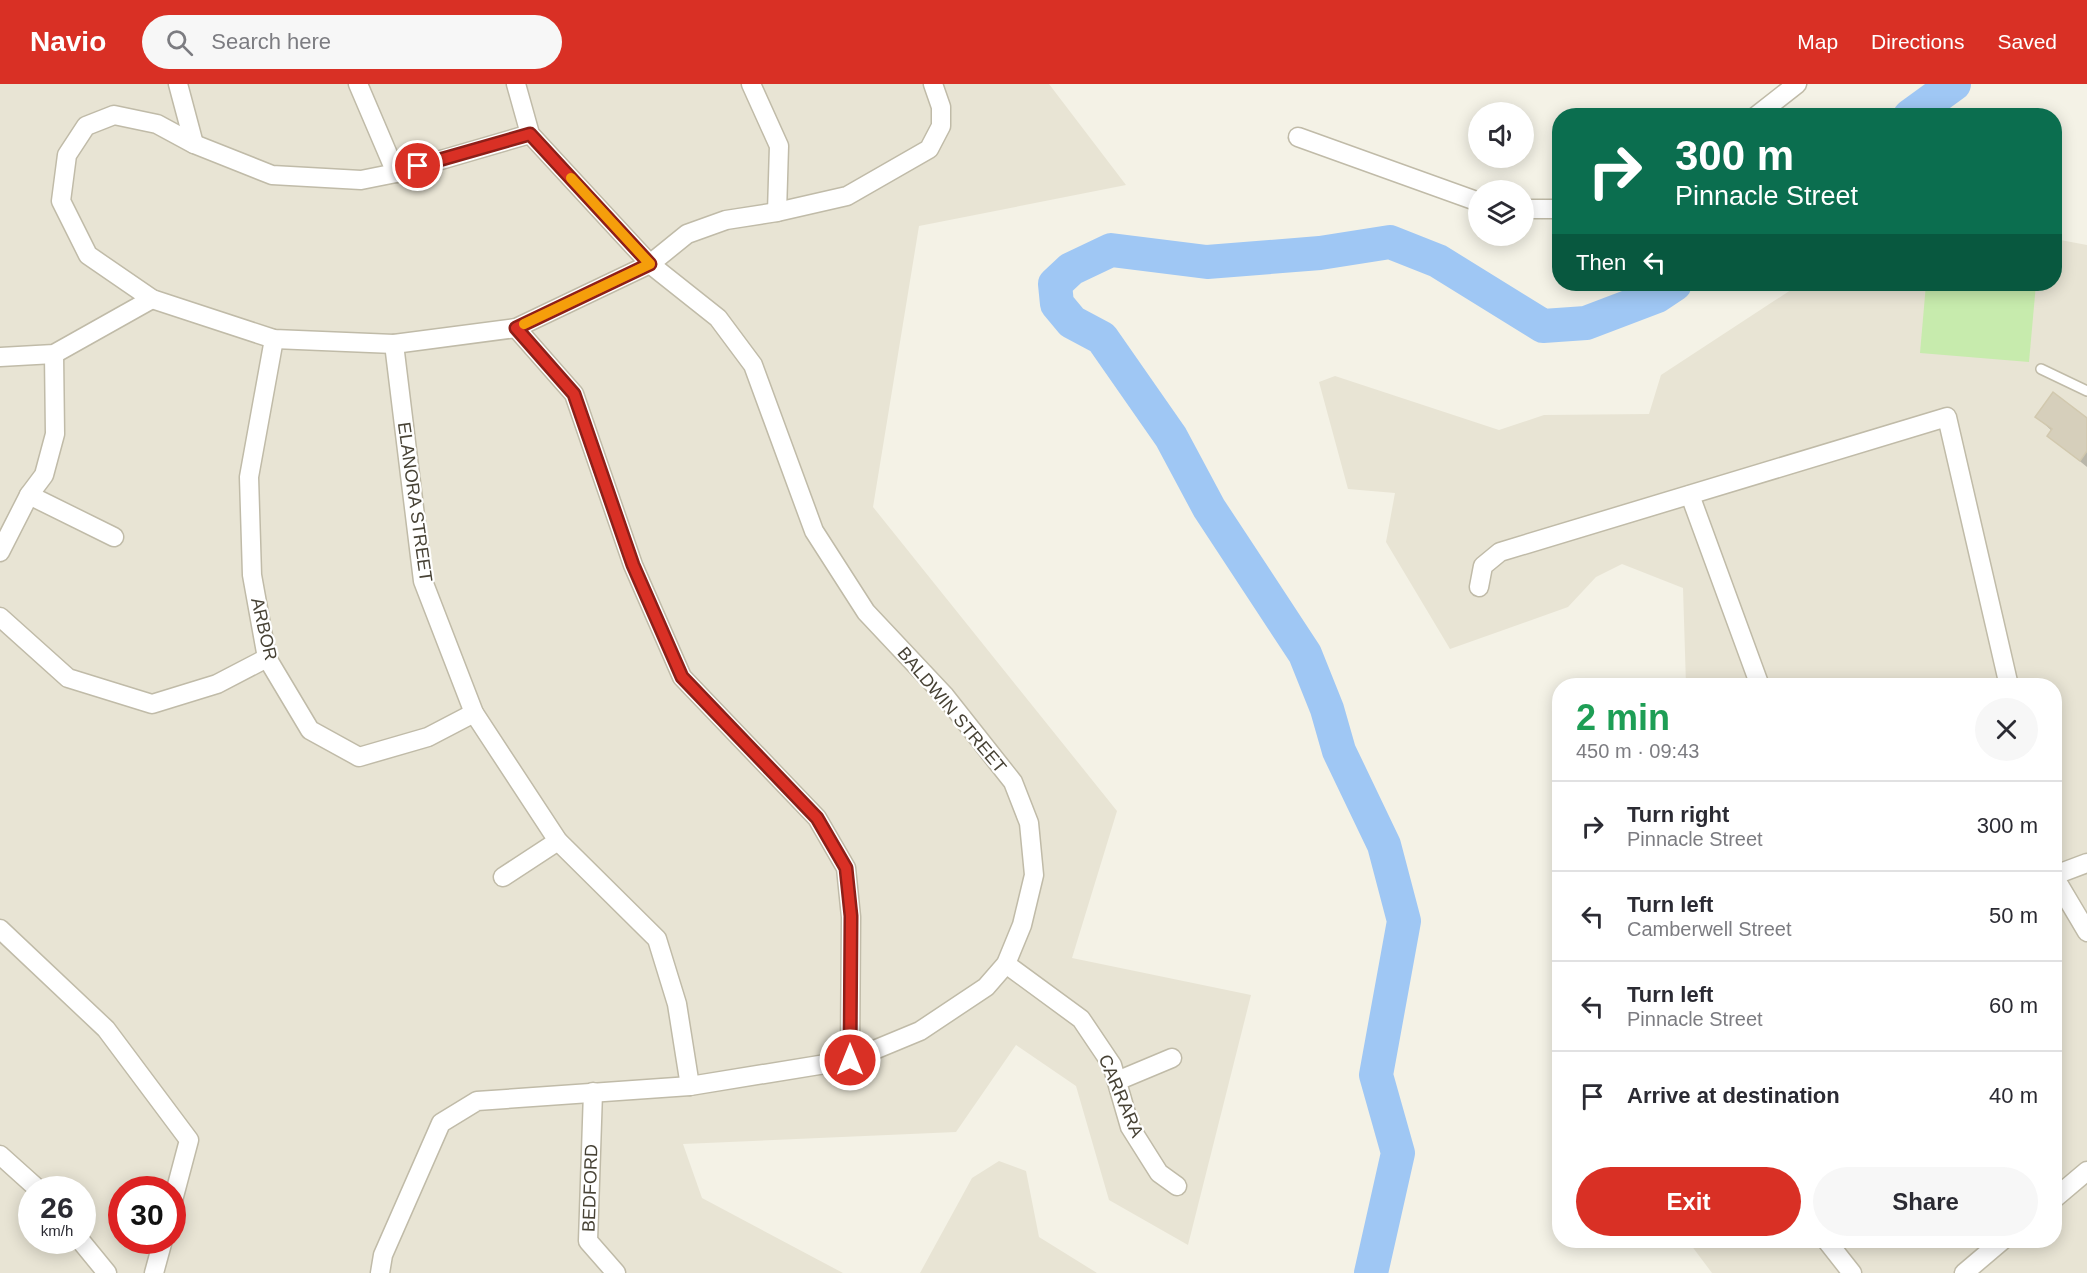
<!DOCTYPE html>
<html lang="en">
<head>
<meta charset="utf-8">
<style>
  body { margin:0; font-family:Helvetica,sans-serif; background:#f7f7f7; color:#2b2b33; height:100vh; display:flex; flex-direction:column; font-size:22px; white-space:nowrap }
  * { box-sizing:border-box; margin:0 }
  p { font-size:20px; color:#7c7c81 }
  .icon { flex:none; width:33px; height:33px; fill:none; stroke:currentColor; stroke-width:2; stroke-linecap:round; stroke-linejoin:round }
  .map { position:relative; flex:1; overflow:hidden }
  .sheet { position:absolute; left:1552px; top:594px; width:510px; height:570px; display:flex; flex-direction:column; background:#fff; border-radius:24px; box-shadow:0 3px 15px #0003 }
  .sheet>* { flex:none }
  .banner { position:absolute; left:1552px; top:24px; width:510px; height:183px; border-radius:24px; box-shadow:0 3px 15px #0003; background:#0b6e4f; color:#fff; overflow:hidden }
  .fabs { position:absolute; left:1468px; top:18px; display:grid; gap:12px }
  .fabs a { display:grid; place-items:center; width:66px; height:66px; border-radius:50%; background:#fff; box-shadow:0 3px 15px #0003; font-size:30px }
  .speed { position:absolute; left:18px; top:1092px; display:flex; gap:12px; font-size:30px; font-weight:700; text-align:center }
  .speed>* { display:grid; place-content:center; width:78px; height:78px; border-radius:50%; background:#fff; box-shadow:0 3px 15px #0003; line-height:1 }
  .speed small { font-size:15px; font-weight:400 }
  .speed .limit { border:9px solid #d22; background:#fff; color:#111 }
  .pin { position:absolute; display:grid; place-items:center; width:51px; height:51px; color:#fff; margin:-26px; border:3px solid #fff; border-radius:50%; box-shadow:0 2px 6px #0007 }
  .me { position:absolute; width:66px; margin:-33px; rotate:0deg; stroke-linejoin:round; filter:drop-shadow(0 0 4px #0008) }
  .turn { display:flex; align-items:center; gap:21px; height:126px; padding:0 24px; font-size:27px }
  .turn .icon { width:78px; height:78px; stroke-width:2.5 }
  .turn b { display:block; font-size:42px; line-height:51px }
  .then { display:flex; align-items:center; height:57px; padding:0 24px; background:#0003; gap:12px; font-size:22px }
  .round { display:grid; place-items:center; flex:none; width:63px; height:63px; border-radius:32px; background:#f7f7f7 }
  .headline { display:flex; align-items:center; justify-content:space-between; height:102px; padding:0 24px }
  h1 { font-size:36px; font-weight:700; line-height:45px; color:#1e9e55 }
  .button { display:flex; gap:12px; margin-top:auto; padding:12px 24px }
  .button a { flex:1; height:69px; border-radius:36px; background:#d93025; color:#fff; font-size:24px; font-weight:700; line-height:69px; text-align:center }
  .button a+a { background:#f7f7f7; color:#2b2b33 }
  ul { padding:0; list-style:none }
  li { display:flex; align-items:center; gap:18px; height:90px; padding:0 24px; border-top:2px solid #e1e1e2 }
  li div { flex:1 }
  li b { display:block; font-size:22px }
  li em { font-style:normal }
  header { display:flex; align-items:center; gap:36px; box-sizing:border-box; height:84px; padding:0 30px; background:#d93025; color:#fff }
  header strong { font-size:28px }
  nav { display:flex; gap:33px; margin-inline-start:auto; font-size:21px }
  .search { width:420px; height:54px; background:#f7f7f7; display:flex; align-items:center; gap:15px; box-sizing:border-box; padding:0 21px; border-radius:33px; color:#7c7c81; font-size:22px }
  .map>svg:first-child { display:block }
  .residential { fill:#e8e4d4; fill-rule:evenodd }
  .green { fill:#c7ebad }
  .shadow { fill:#0003 }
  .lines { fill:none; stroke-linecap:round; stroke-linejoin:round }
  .river { stroke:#9fc7f4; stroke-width:34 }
  .building { fill:#d6cfbb; stroke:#d1c8ae; stroke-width:1.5 }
  .service-casing { stroke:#c0bba8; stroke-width:12 }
  .minor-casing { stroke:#c0bba8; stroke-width:21 }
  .service { stroke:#fff; stroke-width:9 }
  .minor { stroke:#fff; stroke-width:18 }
  .route-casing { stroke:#8d1f18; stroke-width:15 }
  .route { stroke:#d93025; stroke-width:10 }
  .slow { stroke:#f59e0b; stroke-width:10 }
  .labels { text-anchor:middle; stroke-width:4.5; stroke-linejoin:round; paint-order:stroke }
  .street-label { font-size:18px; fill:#474235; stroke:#fff }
</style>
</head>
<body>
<header>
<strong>Navio</strong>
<div class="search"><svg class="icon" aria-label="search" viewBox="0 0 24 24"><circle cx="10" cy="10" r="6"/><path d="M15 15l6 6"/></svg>Search here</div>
<nav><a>Map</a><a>Directions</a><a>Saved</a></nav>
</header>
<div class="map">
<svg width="2087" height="1189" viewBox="0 0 2087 1189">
  <rect width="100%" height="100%" fill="#f4f2e6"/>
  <g class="residential">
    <path d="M0,0h1049l77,101 -207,41 -46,281 244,304 -45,147 179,37 -63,250 -79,-45 -33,-114 -60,-41 -60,87 -273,12 19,54 141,75h-843zM32,1106h50v50h-50zM122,1106h50v50h-50z"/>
    <path d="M2055,155l32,6v1028h-375l-24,-32 367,-1v-554l-369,-1 -3,-97 -61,-24 -26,13 -28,30 -118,42 -64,-107 9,-49 -47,-4 -29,-107 16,-6 164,54 45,-15 105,-1 12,-39 139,-91h255z"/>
    <path d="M999,1077l27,10 13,66 58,36h-177l52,-95z"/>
  </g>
  <path class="green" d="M1926,200h110l-7,78 -109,-9z"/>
  <path class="shadow" d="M2037,333l50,3v47l-38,-31 3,-5z"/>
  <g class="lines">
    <g class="river">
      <path d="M1910,32l44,-32"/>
      <path d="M1371,1189l27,-120 -22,-78 28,-154 -20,-76 -45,-94 -12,-42 -22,-55 -96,-146 -38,-71 -69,-99 -30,-16 -15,-18 -2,-20 16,-15 40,-19 96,12 113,-9 70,-11 48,19 105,65 43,-3 71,-27 18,-12"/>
    </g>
  </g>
  <path class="building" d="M2053,308l34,26v33l-7,10 -33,-25 5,-7 -17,-12z"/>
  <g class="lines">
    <defs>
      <path id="service" d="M2041,285l46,22"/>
      <g id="minor">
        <path d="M178,0l16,60"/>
        <path d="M358,0l38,89"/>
        <path d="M751,0l28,62 -2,66"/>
        <path d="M1756,32l41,-32"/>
        <path d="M530,50l-134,39 -35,7 -89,-5 -78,-31 -37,-20 -43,-9 -28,11 -19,29 -6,46 27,54 64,44 122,40 120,5 122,-16 134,-64 37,-30 39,-14 51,-8 70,-16 82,-47 12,-23v-19l-8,-23"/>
        <path d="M1298,53l181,65"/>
        <path d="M1524,125h36"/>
        <path d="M516,244l58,66 59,171 49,112 135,141 29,50 5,49 -1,143"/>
        <path d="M274,255l-25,138 3,98 15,83 43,72 49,27 69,-20 46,-24"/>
        <path d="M394,260l29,237 51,132 84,128 99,98 20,65 13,82"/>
        <path d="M0,273l54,-3 98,-55"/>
        <path d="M29,411l85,42"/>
        <path d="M1690,411l70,191"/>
        <path d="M0,468l29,-57 15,-20 11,-41 -1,-80"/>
        <path d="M1479,503l4,-21 17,-14 447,-135 62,269"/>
        <path d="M0,533l68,61 84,26 65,-20 50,-26"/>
        <path d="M2055,791l32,-12"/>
        <path d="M503,793l55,-36"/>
        <path d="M2055,794l32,54"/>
        <path d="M0,845l106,100 83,111 -17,64"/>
        <path d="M1006,880l75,55 31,46 18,62 29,46 18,13"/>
        <path d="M1117,997l55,-23"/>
        <path d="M593,1008l-5,149 28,32"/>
        <path d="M0,1071l39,35"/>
        <path d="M2055,1114l32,-27"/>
        <path d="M80,1156l27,33"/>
        <path d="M1826,1156l26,33"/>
        <path d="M154,1189l9,-33"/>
        <path d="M380,1189l3,-18 58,-132 36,-22 213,-15 160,-26 70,-29 66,-44 20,-23 16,-39 12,-50 -5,-52 -16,-41 -68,-86 -79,-84 -52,-81 -61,-166 -35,-47 -68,-54 -120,-130 -14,-50"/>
        <path d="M1964,1189l39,-33"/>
      </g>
    </defs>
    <use href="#service" class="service-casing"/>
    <use href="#minor" class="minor-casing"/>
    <use href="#service" class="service"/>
    <use href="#minor" class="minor"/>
  </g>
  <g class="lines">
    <defs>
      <path id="route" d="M418,82l112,-32 120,130 -134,64 58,66 59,171 49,112 135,141 29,50 5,48 -1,144"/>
    </defs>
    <use href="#route" class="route-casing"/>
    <use href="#route" class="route"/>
    <path class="slow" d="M524,240l126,-60 -79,-86"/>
  </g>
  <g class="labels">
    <g class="street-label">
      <text transform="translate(415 418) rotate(82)" y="6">ELANORA STREET</text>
      <text transform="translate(264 545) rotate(77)" y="6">ARBOR</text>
      <text transform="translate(952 626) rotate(50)" y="6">BALDWIN STREET</text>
      <text transform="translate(1121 1012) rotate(67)" y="6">CARRARA</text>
      <text transform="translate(590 1104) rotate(-88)" y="6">BEDFORD</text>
    </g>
  </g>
</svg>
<div class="fabs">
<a><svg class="icon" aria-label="sound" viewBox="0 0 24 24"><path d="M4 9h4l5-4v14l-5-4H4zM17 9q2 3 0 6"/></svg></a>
<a><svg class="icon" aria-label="layers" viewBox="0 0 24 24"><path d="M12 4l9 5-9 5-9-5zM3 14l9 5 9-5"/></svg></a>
</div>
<div class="speed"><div>26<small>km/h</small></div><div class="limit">30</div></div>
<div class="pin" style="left:418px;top:82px;background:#d93025"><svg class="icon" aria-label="arrive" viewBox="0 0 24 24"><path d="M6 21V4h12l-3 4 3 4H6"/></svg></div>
<svg class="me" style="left:850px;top:976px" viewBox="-20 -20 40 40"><circle r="17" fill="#d93025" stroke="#fff" stroke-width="3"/><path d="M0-11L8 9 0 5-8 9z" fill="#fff"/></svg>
<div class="banner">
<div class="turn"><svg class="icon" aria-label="right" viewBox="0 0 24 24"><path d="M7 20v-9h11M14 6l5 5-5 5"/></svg><div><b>300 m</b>Pinnacle Street</div></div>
<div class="then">Then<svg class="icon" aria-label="left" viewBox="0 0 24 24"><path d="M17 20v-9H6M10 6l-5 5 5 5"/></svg></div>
</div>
<section class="sheet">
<div class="headline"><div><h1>2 min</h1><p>450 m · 09:43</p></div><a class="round"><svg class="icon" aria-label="close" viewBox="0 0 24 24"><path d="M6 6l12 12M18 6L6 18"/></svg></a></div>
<ul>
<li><svg class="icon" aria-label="right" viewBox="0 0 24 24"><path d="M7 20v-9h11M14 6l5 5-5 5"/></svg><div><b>Turn right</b><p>Pinnacle Street</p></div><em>300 m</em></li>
<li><svg class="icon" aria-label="left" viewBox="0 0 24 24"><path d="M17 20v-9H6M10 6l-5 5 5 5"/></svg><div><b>Turn left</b><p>Camberwell Street</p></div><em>50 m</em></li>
<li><svg class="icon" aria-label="left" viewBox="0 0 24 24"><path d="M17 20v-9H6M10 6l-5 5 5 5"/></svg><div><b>Turn left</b><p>Pinnacle Street</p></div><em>60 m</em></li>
<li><svg class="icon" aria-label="arrive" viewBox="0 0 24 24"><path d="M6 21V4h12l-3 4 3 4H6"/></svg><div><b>Arrive at destination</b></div><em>40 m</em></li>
</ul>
<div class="button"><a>Exit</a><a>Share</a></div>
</section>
</div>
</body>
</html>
